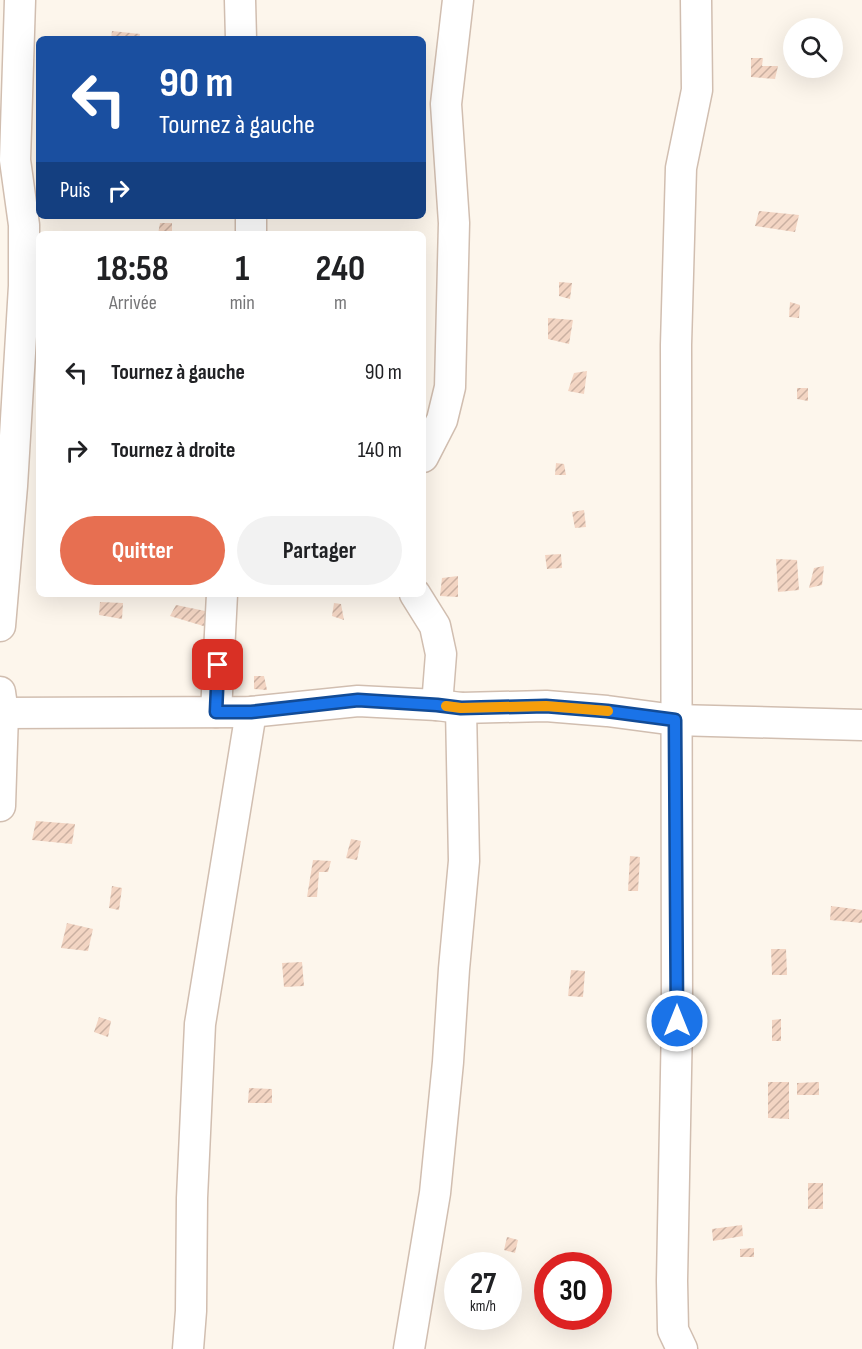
<!DOCTYPE html>
<html lang="fr">
<head>
<meta charset="utf-8">
<style>
  body { margin:0; font-family:"Sofia Sans Condensed",sans-serif; background:#f2f2f2; color:#202124; height:100vh; display:flex; flex-direction:column; font-size:22px; white-space:nowrap }
  * { box-sizing:border-box; margin:0 }
  p { font-size:20px; color:#757577 }
  .icon { flex:none; width:33px; height:33px; fill:none; stroke:currentColor; stroke-width:2; stroke-linecap:round; stroke-linejoin:round }
  .map { position:relative; flex:1; overflow:hidden }
  .drawer { position:absolute; left:36px; top:231px; width:390px; height:366px; display:flex; flex-direction:column; background:#fff; border-radius:9px; box-shadow:0 6px 24px #0002 }
  .drawer>* { flex:none }
  .top-card { position:absolute; left:36px; top:36px; width:390px; height:183px; border-radius:9px; box-shadow:0 6px 24px #0002; background:#1a4fa0; color:#fff; overflow:hidden }
  .fabs { position:absolute; left:783px; top:18px; display:grid; gap:12px }
  .fabs a { display:grid; place-items:center; width:60px; height:60px; border-radius:50%; background:#fff; box-shadow:0 6px 24px #0002; font-size:30px }
  .speed { position:absolute; left:444px; top:1252px; display:flex; gap:12px; font-size:30px; font-weight:700; text-align:center }
  .speed>* { display:grid; place-content:center; width:78px; height:78px; border-radius:50%; background:#fff; box-shadow:0 6px 24px #0002; line-height:1 }
  .speed small { font-size:15px; font-weight:400 }
  .speed .limit { border:9px solid #d22; background:#fff; color:#111 }
  .pin { position:absolute; display:grid; place-items:center; width:51px; height:51px; color:#fff; margin:-26px; border-radius:12px; box-shadow:0 3px 9px #0006 }
  .me { position:absolute; width:66px; margin:-33px; rotate:0deg; stroke-linejoin:round; filter:drop-shadow(0 0 4px #0008) }
  .turn { display:flex; align-items:center; gap:21px; height:126px; padding:0 24px; font-size:27px }
  .turn .icon { width:78px; height:78px; stroke-width:2.5 }
  .turn b { display:block; font-size:42px; line-height:51px }
  .then { display:flex; align-items:center; height:57px; padding:0 24px; background:#0003; gap:12px; font-size:22px }
  .eta { display:flex; justify-content:space-evenly; align-items:center; height:102px; text-align:center }
  .eta b { font-size:36px; font-weight:700; line-height:42px }
  .primary-button { display:flex; gap:12px; margin-top:auto; padding:12px 24px }
  .primary-button a { flex:1; height:69px; border-radius:36px; background:#e76f51; color:#fff; font-size:24px; font-weight:700; line-height:69px; text-align:center }
  .primary-button a+a { background:#f2f2f2; color:#202124 }
  ul { padding:0; list-style:none }
  li { display:flex; align-items:center; gap:18px; height:78px; padding:0 24px }
  li div { flex:1 }
  li b { display:block; font-size:22px }
  li em { font-style:normal }
  .map>svg:first-child { display:block }
  .building { fill:url(#building-hatch) }
  .lines { fill:none; stroke-linecap:round; stroke-linejoin:round }
  .minor-casing { stroke:#d1beb0; stroke-width:33 }
  .minor { stroke:#fff; stroke-width:30 }
  .route-casing { stroke:#114b97; stroke-width:15 }
  .route { stroke:#1a73e8; stroke-width:10 }
  .slow { stroke:#f59e0b; stroke-width:10 }
</style>
</head>
<body>
<div class="map">
<svg width="862" height="1349" viewBox="0 0 862 1349">
  <defs>
    <pattern id="building-hatch" width="6" height="6" patternUnits="userSpaceOnUse" patternTransform="scale(1.5)"><rect width="6" height="6" fill="#f3d5c3"/><path d="M-1 1l2-2M0 6l6-6M5 7l2-2" fill="none" stroke="#cab0a1"/></pattern>
  </defs>
  <rect width="100%" height="100%" fill="#fdf6ec"/>
  <g class="building">
    <path d="M112,31l28,3 -1,5h-28z"/>
    <path d="M751,58h12l-1,8h16l-3,13 -24,-2z"/>
    <path d="M759,211l40,4 -4,17 -40,-6z"/>
    <path d="M160,223h12v11h-14z"/>
    <path d="M559,282l13,1 -2,16 -11,-3z"/>
    <path d="M790,302l10,3 -1,13 -10,-1z"/>
    <path d="M548,318l25,2 -4,24 -21,-5z"/>
    <path d="M587,371l-3,23 -16,-3 6,-18z"/>
    <path d="M797,388h11v13l-11,-2z"/>
    <path d="M556,463l8,1 2,11h-11z"/>
    <path d="M584,510l2,17 -11,1 -3,-16z"/>
    <path d="M561,554l1,14 -15,1 -2,-14z"/>
    <path d="M776,559l21,1 2,30 -21,2z"/>
    <path d="M824,566l-2,19 -13,3 5,-20z"/>
    <path d="M458,576v21l-18,-1 2,-18z"/>
    <path d="M100,602l23,1 -1,16 -23,-4z"/>
    <path d="M334,603l7,1 3,16 -12,-4z"/>
    <path d="M176,605l39,8 -5,15 -40,-12z"/>
    <path d="M254,676h10l3,14 -13,-1z"/>
    <path d="M36,821l39,3 -3,20 -40,-4z"/>
    <path d="M351,839l10,2 -4,19 -11,-2z"/>
    <path d="M630,856l10,1 -2,34h-10z"/>
    <path d="M313,860l18,1 -3,11h-9l-2,25h-10z"/>
    <path d="M112,886l10,2 -3,22 -10,-2z"/>
    <path d="M831,906l31,4v13l-32,-3z"/>
    <path d="M67,923l26,6 -5,22 -27,-3z"/>
    <path d="M771,949h15l1,26h-15z"/>
    <path d="M302,962l2,24 -20,1 -2,-24z"/>
    <path d="M571,970l14,1 -2,26 -15,-1z"/>
    <path d="M99,1017l12,4 -3,16 -14,-5z"/>
    <path d="M781,1019v22h-9v-21z"/>
    <path d="M768,1082h21v37l-21,-1z"/>
    <path d="M819,1082v13h-22v-12z"/>
    <path d="M249,1088l23,1v14h-24z"/>
    <rect x="808" y="1183" width="15" height="26"/>
    <path d="M742,1225l1,11 -30,5 -1,-12z"/>
    <path d="M507,1237l11,3 -3,13 -11,-3z"/>
    <path d="M754,1248v9h-14v-8z"/>
  </g>
  <g class="lines">
    <defs>
      <g id="minor">
        <path d="M240,0l1,39"/>
        <path d="M251,234v-18"/>
        <path d="M423,457l19,-37 8,-33 4,-164 -8,-119 12,-104"/>
        <path d="M415,594l20,32 6,28 -4,51"/>
        <path d="M0,626l12,-140 12,-200v-61l-9,-65 5,-160"/>
        <path d="M0,692l3,21 -3,93"/>
        <path d="M216,712l6,-118"/>
        <path d="M0,713l251,-1 107,-11 79,4 24,3 85,-2 61,5 68,9 187,5"/>
        <path d="M188,1349l3,-38 1,-113 8,-174 51,-312"/>
        <path d="M409,1349l26,-156 13,-131 6,-93 10,-108 -3,-153"/>
        <path d="M682,1349l-9,-19 -1,-49 5,-260 -1,-676 5,-177 16,-78 -1,-90"/>
      </g>
    </defs>
    <use href="#minor" class="minor-casing"/>
    <use href="#minor" class="minor"/>
  </g>
  <g class="lines">
    <defs>
      <path id="route" d="M218,665l-2,47h35l107,-12 79,5 24,3 85,-2 61,5 68,9 2,301"/>
    </defs>
    <use href="#route" class="route-casing"/>
    <use href="#route" class="route"/>
    <path class="slow" d="M446,706l15,2 85,-2 62,5"/>
  </g>
</svg>
<div class="fabs">
<a><svg class="icon" aria-label="search" viewBox="0 0 24 24"><circle cx="10" cy="10" r="6"/><path d="M15 15l6 6"/></svg></a>
</div>
<div class="speed"><div>27<small>km/h</small></div><div class="limit">30</div></div>
<div class="pin" style="left:218px;top:665px;background:#d93025"><svg class="icon" aria-label="arrive" viewBox="0 0 24 24"><path d="M6 21V4h12l-3 4 3 4H6"/></svg></div>
<svg class="me" style="left:677px;top:1021px" viewBox="-20 -20 40 40"><circle r="17" fill="#1a73e8" stroke="#fff" stroke-width="3"/><path d="M0-11L8 9 0 5-8 9z" fill="#fff"/></svg>
<div class="top-card">
<div class="turn"><svg class="icon" aria-label="left" viewBox="0 0 24 24"><path d="M17 20v-9H6M10 6l-5 5 5 5"/></svg><div><b>90 m</b>Tournez à gauche</div></div>
<div class="then">Puis<svg class="icon" aria-label="right" viewBox="0 0 24 24"><path d="M7 20v-9h11M14 6l5 5-5 5"/></svg></div>
</div>
<section class="drawer">
<div class="eta">
<div><b>18:58</b><p>Arrivée</p></div>
<div><b>1</b><p>min</p></div>
<div><b>240</b><p>m</p></div>
</div>
<ul>
<li><svg class="icon" aria-label="left" viewBox="0 0 24 24"><path d="M17 20v-9H6M10 6l-5 5 5 5"/></svg><div><b>Tournez à gauche</b></div><em>90 m</em></li>
<li><svg class="icon" aria-label="right" viewBox="0 0 24 24"><path d="M7 20v-9h11M14 6l5 5-5 5"/></svg><div><b>Tournez à droite</b></div><em>140 m</em></li>
</ul>
<div class="primary-button"><a>Quitter</a><a>Partager</a></div>
</section>
</div>
</body>
</html>
